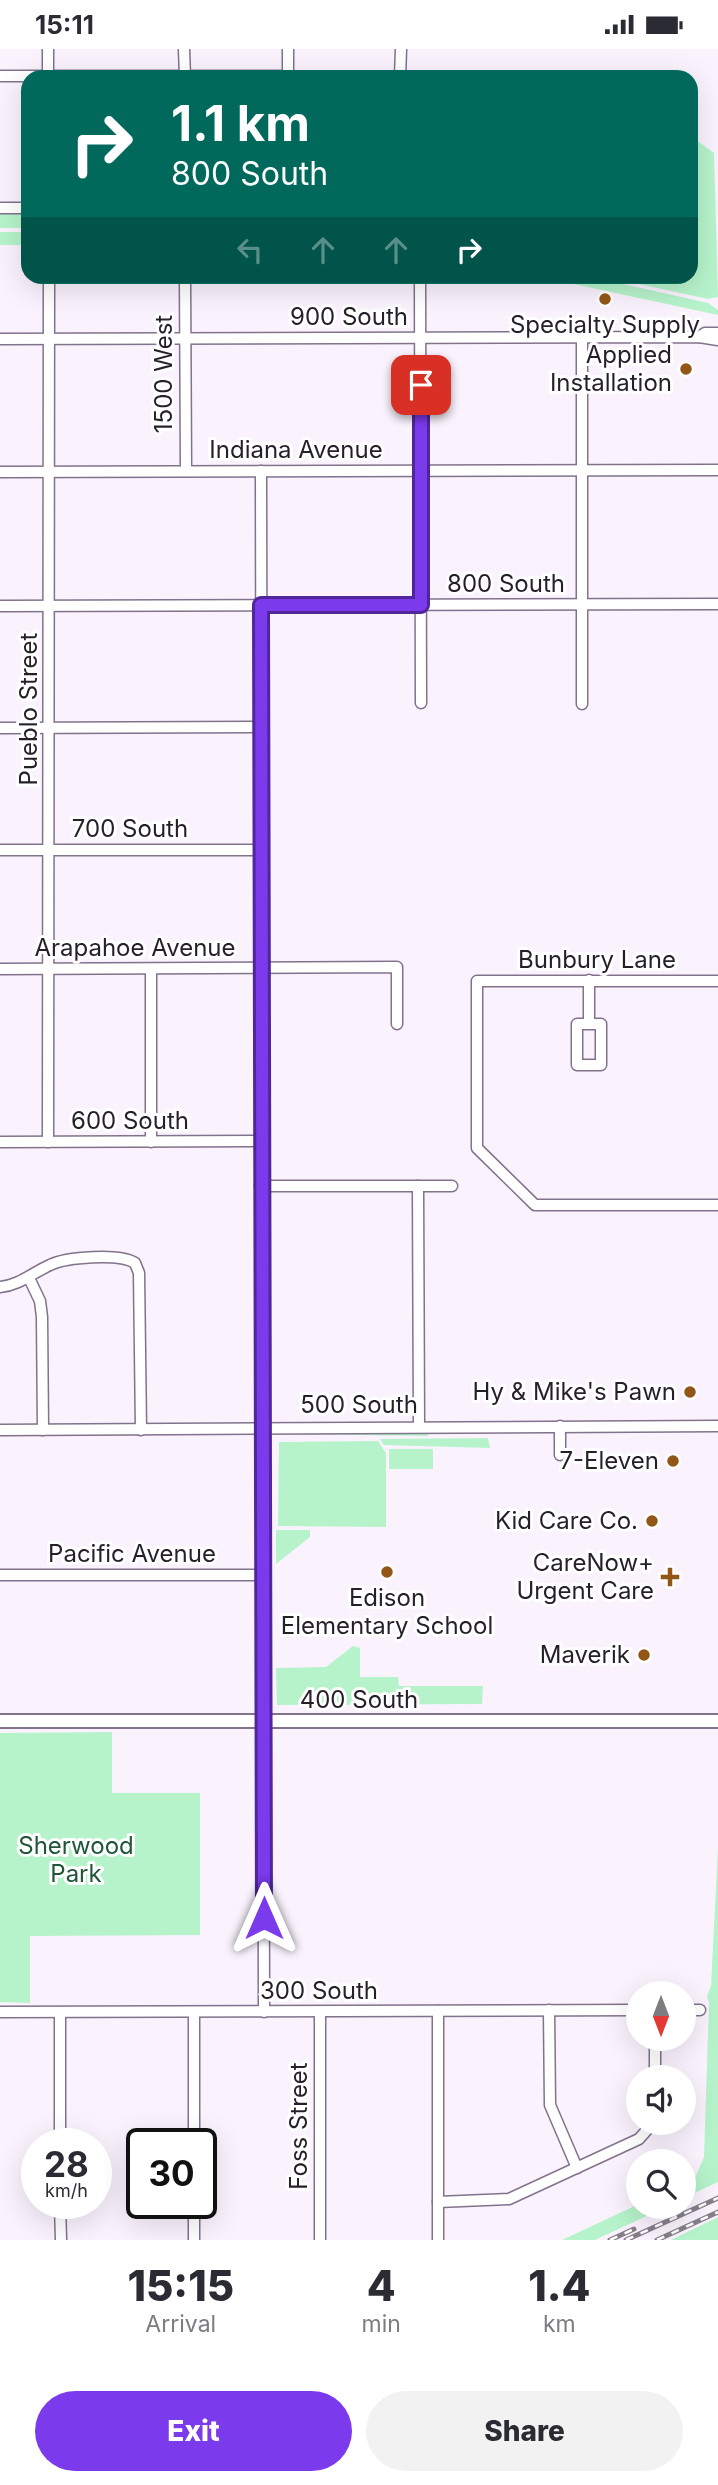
<!DOCTYPE html>
<html lang="en">
<head>
<meta charset="utf-8">
<style>
  body { margin:0; font-family:Inter,sans-serif; background:#f2f2f3; color:#2b2b33; height:100vh; display:flex; flex-direction:column; font-size:26px; white-space:nowrap }
  * { box-sizing:border-box; margin:0 }
  p { font-size:23px; color:#7c7c81 }
  .icon { flex:none; width:38px; height:38px; fill:none; stroke:currentColor; stroke-width:2; stroke-linecap:round; stroke-linejoin:round }
  .map { position:relative; height:2191px; overflow:hidden }
  .panel { display:flex; flex-direction:column; background:#fff; flex:1 }
  .panel>* { flex:none }
  .guide { position:absolute; left:21px; top:21px; width:677px; height:214px; border-radius:21px; box-shadow:0 7px 28px #0002; background:#00695c; color:#fff; overflow:hidden }
  .needle { width:46px; rotate:180deg }
  .fabs { position:absolute; left:626px; top:1932px; display:grid; gap:14px }
  .fabs a { display:grid; place-items:center; width:70px; height:70px; border-radius:50%; background:#fff; box-shadow:0 7px 28px #0002; font-size:35px }
  .speed { position:absolute; left:21px; top:2079px; display:flex; gap:14px; font-size:35px; font-weight:700; text-align:center }
  .speed>* { display:grid; place-content:center; width:91px; height:91px; border-radius:50%; background:#fff; box-shadow:0 7px 28px #0002; line-height:1 }
  .speed small { font-size:18px; font-weight:400 }
  .speed .limit { border:4px solid #111; border-radius:10px; background:#fff; color:#111 }
  .pin { position:absolute; display:grid; place-items:center; width:60px; height:60px; color:#fff; margin:-30px; border-radius:14px; box-shadow:0 4px 10px #0006 }
  .me { position:absolute; width:77px; margin:-38px; rotate:0deg; stroke-linejoin:round; filter:drop-shadow(0 0 5px #0008) }
  .turn { display:flex; align-items:center; gap:24px; height:147px; padding:0 35px; font-size:32px }
  .turn .icon { width:91px; height:91px; stroke-width:2.5 }
  .turn b { display:block; font-size:49px; line-height:60px }
  .lanes { display:flex; align-items:center; height:66px; padding:0 35px; background:#0003; justify-content:center; gap:35px; direction:ltr }
  .lanes .off { opacity:.35 }
  .eta { display:flex; justify-content:space-evenly; align-items:center; height:119px; text-align:center }
  .eta b { font-size:42px; font-weight:800; line-height:49px }
  .cta { display:flex; gap:14px; margin-top:auto; padding:14px 35px }
  .cta a { flex:1; height:80px; border-radius:42px; background:#7c3aed; color:#fff; font-size:28px; font-weight:800; line-height:80px; text-align:center }
  .cta a+a { background:#f2f2f3; color:#2b2b33 }
  .status { display:flex; justify-content:space-between; align-items:center; height:49px; padding:0 35px; background:#fff; direction:ltr }
  .status svg { height:19px; fill:currentColor }
  .map>svg:first-child { display:block }
  .green { fill:#b6f3cb }
  .lines { fill:none; stroke-linecap:round; stroke-linejoin:round }
  .minor-casing { stroke:#82728c; stroke-width:13 }
  .major-casing { stroke:#82728c; stroke-width:16 }
  .minor { stroke:#fff; stroke-width:10 }
  .major { stroke:#fff; stroke-width:12 }
  .rail-casing { stroke:#867f8a; stroke-width:5 }
  .rail { stroke:#fff; stroke-width:2.5; stroke-dasharray:8; stroke-linecap:butt }
  .route-casing { stroke:#51269a; stroke-width:18 }
  .route { stroke:#7c3aed; stroke-width:12 }
  .poi-dot { fill:#925617; stroke:#fff; stroke-width:2.5 }
  .labels { text-anchor:middle; stroke-width:6; stroke-linejoin:round; paint-order:stroke }
  .street-label { font-size:24px; fill:#251f29; stroke:#fff }
  .poi-label { font-size:24px; fill:#251f29; stroke:#fff; text-anchor:end }
  .park-label { font-size:24px; fill:#205638; stroke:#fff }
</style>
</head>
<body>
<div class="status"><b>15:11</b><svg viewBox="0 0 49 12"><path d="M0 12V9h3v3zM5 12V6h3v6zM10 12V3h3v9zM15 12V0h3v12zM26 1h20v11H26zM47 4h2v5h-2z"/></svg></div>
<div class="map">
<svg width="718" height="2191" viewBox="0 0 718 2191">
  <rect width="100%" height="100%" fill="#faf3fe"/>
  <g class="green">
    <path d="M691,93h8l15,11 4,144 -10,2 -101,-22h84z"/>
    <rect x="0" y="165" width="28" height="14"/>
    <rect x="0" y="183" width="28" height="13"/>
    <path d="M541,228h51l116,26 10,7v5z"/>
    <path d="M427,1384l1,3 -149,-2z"/>
    <path d="M488,1389l2,10 -106,-3 -4,-6z"/>
    <path d="M378,1392l8,12v74l-108,-1 1,-84z"/>
    <rect x="389" y="1400" width="44" height="20"/>
    <path d="M276,1481h34v7l-34,27z"/>
    <path d="M353,1597l7,2v29h38l1,9h84l-1,18 -205,1 -1,-37 50,-1z"/>
    <path d="M112,1683v61h88v142l-170,1v67l-30,-1v-269z"/>
    <path d="M718,1798v335l-34,16v-15l11,-5 9,-21 5,-154 -2,-7 4,-10z"/>
    <path d="M639,2155v3h27l-71,33h-33z"/>
    <path d="M718,2168v23h-47z"/>
  </g>
  <g class="lines">
    <defs>
      <g id="minor">
        <path d="M184,0l1,28"/>
        <path d="M288,0v28"/>
        <path d="M0,27h288"/>
        <path d="M48,28v-28"/>
        <path d="M400,28l1,-28"/>
        <path d="M0,159h28"/>
        <path d="M185,228l1,194"/>
        <path d="M420,228l1,426"/>
        <path d="M699,288l6,-4h13"/>
        <path d="M582,289v366"/>
        <path d="M0,290l699,-2 19,3"/>
        <path d="M261,422l3,1541"/>
        <path d="M0,423l718,-2"/>
        <path d="M0,557l718,-2"/>
        <path d="M0,679l261,-1"/>
        <path d="M0,801h260"/>
        <path d="M0,920l397,-2v57"/>
        <path d="M589,931v44h12v41h-24v-41h12"/>
        <path d="M718,932h-241v167l58,57h183"/>
        <path d="M0,1093l260,-1"/>
        <path d="M48,1093l1,-865"/>
        <path d="M151,1093v-173"/>
        <path d="M260,1137h192"/>
        <path d="M418,1137l1,240"/>
        <path d="M29,1229l11,23 2,16 1,113"/>
        <path d="M0,1238c20,-2 32,-14 50,-22 16,-8 70,-12 85,-2l4,10 2,157"/>
        <path d="M560,1377v29"/>
        <path d="M0,1381l718,-4"/>
        <path d="M0,1526h263"/>
        <path d="M549,1961l1,95 27,63"/>
        <path d="M684,1961h16"/>
        <path d="M438,1962v229"/>
        <path d="M0,1963l639,-2"/>
        <path d="M194,1963v132"/>
        <path d="M320,1963v228"/>
        <path d="M60,1964v131"/>
        <path d="M655,1990v38"/>
        <path d="M438,2153l71,-3 130,-60 14,-16"/>
        <path d="M60,2154l1,37"/>
        <path d="M194,2154v37"/>
      </g>
      <path id="major" d="M0,1672h718"/>
    </defs>
    <use href="#minor" class="minor-casing"/>
    <use href="#major" class="major-casing"/>
    <use href="#minor" class="minor"/>
    <use href="#major" class="major"/>
    <defs>
      <g id="rail">
        <path d="M610,2191l24,-11"/>
        <path d="M626,2191l92,-42"/>
        <path d="M657,2191l61,-28"/>
      </g>
    </defs>
    <use href="#rail" class="rail-casing"/>
    <use href="#rail" class="rail"/>
  </g>
  <g class="lines">
    <defs>
      <path id="route" d="M264,1869l-3,-1313h160v-220"/>
    </defs>
    <use href="#route" class="route-casing"/>
    <use href="#route" class="route"/>
  </g>
  <g class="poi-dot">
    <circle cx="605" cy="250" r="7"/>
    <circle cx="686" cy="320" r="7"/>
    <circle cx="690" cy="1343" r="7"/>
    <circle cx="673" cy="1412" r="7"/>
    <circle cx="652" cy="1472" r="7"/>
    <circle cx="387" cy="1523" r="7"/>
    <path d="M666.5 1517.5h7v7h7v7h-7v7h-7v-7h-7v-7h7z"/>
    <circle cx="644" cy="1606" r="7"/>
  </g>
  <g class="labels">
    <g class="street-label">
      <text x="349" y="276">900 South</text>
      <text transform="translate(164 325) rotate(-90)" y="8">1500 West</text>
      <text x="296" y="409">Indiana Avenue</text>
      <text x="506" y="543">800 South</text>
      <text transform="translate(29 660) rotate(-90)" y="8">Pueblo Street</text>
      <text x="130" y="788">700 South</text>
      <text x="135" y="907">Arapahoe Avenue</text>
      <text x="597" y="919">Bunbury Lane</text>
      <text x="130" y="1080">600 South</text>
      <text x="359" y="1364">500 South</text>
      <text x="132" y="1513">Pacific Avenue</text>
      <text x="359" y="1659">400 South</text>
      <text x="319" y="1950">300 South</text>
      <text transform="translate(299 2077) rotate(-90)" y="8">Foss Street</text>
    </g>
    <g class="poi-label">
      <text x="605" y="284" text-anchor="middle">Specialty Supply</text>
      <text x="672" y="314">Applied<tspan x="672" dy="28">Installation</tspan></text>
      <text x="676" y="1351">Hy &amp; Mike's Pawn</text>
      <text x="659" y="1420">7-Eleven</text>
      <text x="638" y="1480">Kid Care Co.</text>
      <text x="654" y="1522">CareNow+<tspan x="654" dy="28">Urgent Care</tspan></text>
      <text x="387" y="1557" text-anchor="middle">Edison<tspan x="387" dy="28">Elementary School</tspan></text>
      <text x="630" y="1614">Maverik</text>
    </g>
    <g class="park-label">
      <text x="76" y="1805">Sherwood<tspan x="76" dy="28">Park</tspan></text>
    </g>
  </g>
</svg>
<div class="fabs">
<a><svg class="needle" viewBox="-14 -14 28 28"><path d="M0-13l5 13h-10z" fill="#e53935"/><path d="M0 13l5-13h-10z" fill="#7c7c81"/></svg></a>
<a><svg class="icon" aria-label="sound" viewBox="0 0 24 24"><path d="M4 9h4l5-4v14l-5-4H4zM17 9q2 3 0 6"/></svg></a>
<a><svg class="icon" aria-label="search" viewBox="0 0 24 24"><circle cx="10" cy="10" r="6"/><path d="M15 15l6 6"/></svg></a>
</div>
<div class="speed"><div>28<small>km/h</small></div><div class="limit">30</div></div>
<div class="pin" style="left:421px;top:336px;background:#d93025"><svg class="icon" aria-label="arrive" viewBox="0 0 24 24"><path d="M6 21V4h12l-3 4 3 4H6"/></svg></div>
<svg class="me" style="left:264px;top:1869px" viewBox="-20 -20 40 40"><path d="M0-17L14 15 0 8-14 15z" fill="#7c3aed" stroke="#fff" stroke-width="4"/></svg>
<div class="guide">
<div class="turn"><svg class="icon" aria-label="right" viewBox="0 0 24 24"><path d="M7 20v-9h11M14 6l5 5-5 5"/></svg><div><b>1.1 km</b>800 South</div></div>
<div class="lanes"><svg class="icon off" aria-label="left" viewBox="0 0 24 24"><path d="M17 20v-9H6M10 6l-5 5 5 5"/></svg><svg class="icon off" aria-label="ahead" viewBox="0 0 24 24"><path d="M12 20V5M6 11l6-6 6 6"/></svg><svg class="icon off" aria-label="ahead" viewBox="0 0 24 24"><path d="M12 20V5M6 11l6-6 6 6"/></svg><svg class="icon" aria-label="right" viewBox="0 0 24 24"><path d="M7 20v-9h11M14 6l5 5-5 5"/></svg></div>
</div>
</div>
<section class="panel">
<div class="eta">
<div><b>15:15</b><p>Arrival</p></div>
<div><b>4</b><p>min</p></div>
<div><b>1.4</b><p>km</p></div>
</div>
<div class="cta"><a>Exit</a><a>Share</a></div>
</section>
</body>
</html>
